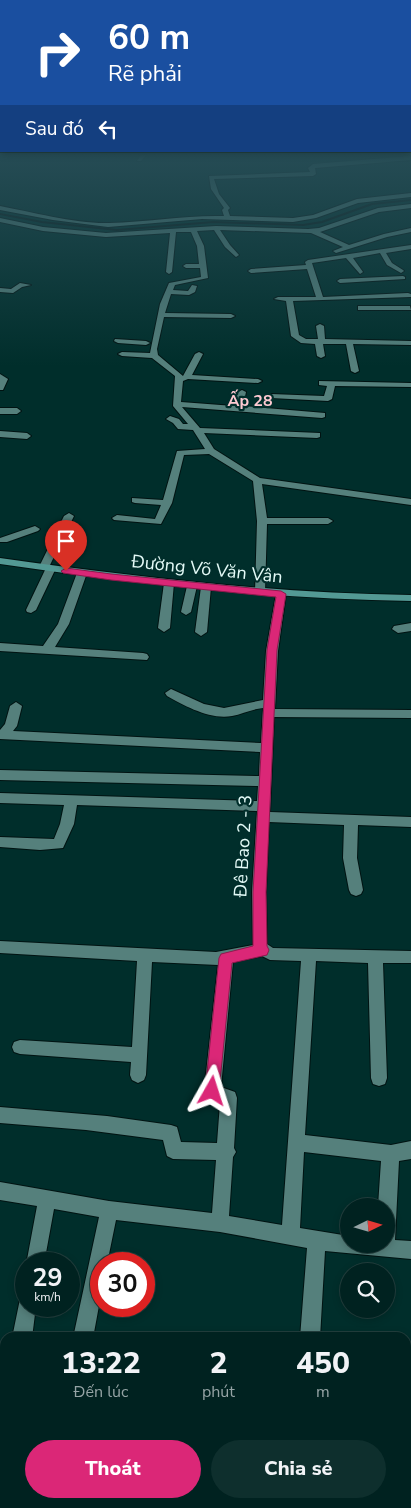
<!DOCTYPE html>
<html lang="vi">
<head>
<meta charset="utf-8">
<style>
  body { margin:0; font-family:"Nunito Sans",sans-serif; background:#0e2f2d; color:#f1f3f6; height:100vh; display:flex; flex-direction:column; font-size:19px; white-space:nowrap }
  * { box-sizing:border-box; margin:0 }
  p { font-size:16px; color:#95a4a5 }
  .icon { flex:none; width:28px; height:28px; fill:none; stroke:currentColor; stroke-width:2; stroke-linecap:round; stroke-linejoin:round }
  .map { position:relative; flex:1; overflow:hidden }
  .panel { position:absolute; left:0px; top:1332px; width:411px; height:176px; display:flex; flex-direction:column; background:#002220; border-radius:15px 15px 0 0; box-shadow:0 2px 8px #0003,0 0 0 1px #223f3e }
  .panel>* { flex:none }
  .hud { position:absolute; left:0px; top:0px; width:411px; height:152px; box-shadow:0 2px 8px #0003,0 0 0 1px #223f3e; background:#1a4fa0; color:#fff; overflow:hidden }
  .needle { width:32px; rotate:85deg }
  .tools { position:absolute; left:340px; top:1198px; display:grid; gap:10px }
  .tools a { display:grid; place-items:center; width:55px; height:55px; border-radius:50%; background:#002220; box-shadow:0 2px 8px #0003,0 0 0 1px #223f3e; font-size:25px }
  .speed { position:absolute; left:15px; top:1252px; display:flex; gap:10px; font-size:25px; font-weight:700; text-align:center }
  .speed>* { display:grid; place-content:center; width:65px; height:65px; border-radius:50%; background:#002220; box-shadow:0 2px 8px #0003,0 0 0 1px #223f3e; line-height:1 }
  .speed small { font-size:12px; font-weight:400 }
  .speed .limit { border:8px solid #d22; background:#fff; color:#111 }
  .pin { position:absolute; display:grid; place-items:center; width:42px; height:42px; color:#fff; margin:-51px -21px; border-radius:50% 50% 50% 0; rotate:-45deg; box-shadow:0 0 5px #0007 }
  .pin .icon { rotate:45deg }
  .me { position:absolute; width:55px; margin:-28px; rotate:6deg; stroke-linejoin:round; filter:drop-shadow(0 0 4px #0008) }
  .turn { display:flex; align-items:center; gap:18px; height:105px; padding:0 25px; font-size:22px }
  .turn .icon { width:65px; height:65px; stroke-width:2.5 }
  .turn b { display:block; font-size:35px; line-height:42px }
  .then { display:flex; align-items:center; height:48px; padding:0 25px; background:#0003; gap:10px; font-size:19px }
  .eta { display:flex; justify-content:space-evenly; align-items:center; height:85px; text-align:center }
  .eta b { font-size:30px; font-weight:800; line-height:35px }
  .primary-button { display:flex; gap:10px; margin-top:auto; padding:10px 25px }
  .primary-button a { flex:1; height:58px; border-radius:30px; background:#db2777; color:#fff; font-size:20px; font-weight:800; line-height:58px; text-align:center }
  .primary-button a+a { background:#0e2f2d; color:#f1f3f6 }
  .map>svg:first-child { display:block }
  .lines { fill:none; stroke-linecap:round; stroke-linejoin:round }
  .stream { stroke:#041312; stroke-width:2 }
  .street-casing { stroke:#001312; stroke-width:2 }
  .secondary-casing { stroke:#001312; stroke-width:2 }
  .street { fill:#55807c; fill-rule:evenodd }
  .secondary { fill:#539994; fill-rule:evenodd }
  .route { fill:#db2777; stroke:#8e194d }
  .labels { text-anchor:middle; stroke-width:4.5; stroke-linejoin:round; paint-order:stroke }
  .far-neighbourhood-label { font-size:16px; font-weight:bold; fill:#fecad2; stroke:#002e2b }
  .street-label { font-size:18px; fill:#e3faf7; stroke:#002e2b }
</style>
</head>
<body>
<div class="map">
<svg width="411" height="1508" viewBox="0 0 411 1508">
  <rect width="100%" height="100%" fill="#002e2b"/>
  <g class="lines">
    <path class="stream" d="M0,214l42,8 75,8 96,-8 90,3 19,-3 50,-18 39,-4"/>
    <defs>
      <g id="street">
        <path d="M141,155h5l-5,6h-4z"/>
        <path d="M411,156v4l-96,8 1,6 -3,2 -99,3 5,15 11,14 -2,2 2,6 63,2 20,-3 44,-16 54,-6v4l-53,6 -42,15 -23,4 -91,-3 -94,8 -55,-7 -53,-10v-4c32,6 77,18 109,17 39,-1 76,-8 115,-7l-2,-6 2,-2 -13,-19 -2,-13 101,-4 -2,-4 5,-4z"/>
        <path d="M411,204v4l-32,4 -59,20 29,13 35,-11 27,-6v4l-24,5 -51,16 -3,-2 10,-4 -32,-14 -91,-3 10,15 9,10 -3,2 -11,-10 -11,-17 -17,1 7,15 4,32 -33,7 -2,5 15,1 4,-6 5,1 -2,6 -6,3 -18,-1 -6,19 66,1 4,2 -4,2 -67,-1 -7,32 1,6 25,21 12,-22 4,-2 4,2 -11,21 66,4 4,2 -4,2 -70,-4 -5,2 -2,21 53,4 4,-14 4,-2 4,2 -3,14 82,7v4l-3,1 -140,-11 18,21 120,5v4l-3,1 -113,-5 10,16 46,29 151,21v6l-149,-21 5,34h61l5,3 -5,3h-61l-2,68 -5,3 -5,-3 2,-71 -4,-40 -44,-27 -25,1 -12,48 -11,21 -47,-4 -2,-2 5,-3 38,4 6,-14 -26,-2 -3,-1v-4l31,2 14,-49 28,-2 -12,-19 -15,-1 -5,-6 -7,-4 4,-3 9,3 4,5h5l-15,-18 2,-30 -23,-18 -30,-2 -4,-2 4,-2 28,1 10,-49 9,-21 32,-6 -1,-9h-14l-3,-2 3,-2h13l-2,-18 -6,-14h-15l-4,40 -3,2 -3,-2 4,-39 -64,4 -63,-6 -43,-9v-4l43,9 63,6 110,-7 92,3 11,-1 59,-20z"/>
        <path d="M411,245v4l-25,4 6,10 11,7 1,1 -3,2 -14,-8 -7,-12 -27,5 10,14 -3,2 -14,-16 -34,5 11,34 85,-4 3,1v3l-118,4 6,34 7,4h12l-2,-13 4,-2 4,2 1,13 86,2v4l-58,-1 6,27 -4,2 -4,-2 -5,-27h-23l2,12 -4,2 -4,-2 -2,-12 -14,-1 -10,-7 -5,-35 -12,-2 4,-2h38l-9,-28 -56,4 -3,-2 3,-2 55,-4 -1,-3 3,-2z"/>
        <path d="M403,276l2,1v2l-65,4 -3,-2 3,-2z"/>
        <path d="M20,283l11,2 -9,2 -9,6 -13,-1v-4l11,1z"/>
        <path d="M361,306h49l1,4h-53v-4z"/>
        <path d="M115,339l31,2 4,2 -4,2 -28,-2 -4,-2z"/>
        <path d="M0,374l8,5 -5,11h-3z"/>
        <path d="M319,381l92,2v4l-76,-1 -3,13 -4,2 -57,-3 -4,-2 4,-2 53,2 3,-10 -8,-1z"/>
        <path d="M0,408h17l4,3 -4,3h-17z"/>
        <path d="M0,431l27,2 4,3 -4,3 -27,-2z"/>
        <path d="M69,513l5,3 -24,49 6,3 -20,42 -5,3 -4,-1 -1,-2 19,-40 -6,-3 25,-51z"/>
        <path d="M35,526l5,3 -2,2 -31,11h-7v-4z"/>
        <path d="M82,570l5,3 -18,51 -14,23 88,6 4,1 2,3 -2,3 -147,-9v-8l43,3 15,-22 19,-51z"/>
        <path d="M169,580l5,3 -4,45 -6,4 -6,-4 6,-45z"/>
        <path d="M192,583l5,3 -6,26 -5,3 -5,-3 6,-26z"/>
        <path d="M206,584l5,3 -4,45 -6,4 -6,-4 6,-45z"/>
        <path d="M281,591l5,3 -8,57 -3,58 136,1v8l-137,-1 -4,95 141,5v10l-53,-2 -1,33 6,32 -2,4 -5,2 -5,-2 -2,-4 -6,-32 1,-33 -75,-3 -3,70 1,52 6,4 138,3v12h-28l4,115 -2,6 -6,2 -6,-2 -2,-6 -3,-115 -52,-2 -11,174 86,10 20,-4v18l-12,2 -4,79 16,1v18l-86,-8 -5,87h-20l7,-90 -87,-16 -104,-12 -9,44h-6v31l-8,43h-20l26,-121 -45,-8 -10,55 -18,1 11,-59 -37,-6v-18l109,19 103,12 4,-53 -43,-1 -6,-3 -4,-16 -77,-10 -86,-7v-16l107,9 64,9 6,2 4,15 36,1 3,-40 -14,-6 -2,-6 14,-126 -66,-3 -6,113 -2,5 -6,3 -6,-3 -2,-5 1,-13 -111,-8 -6,-2 -2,-5 2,-5 6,-2 112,7 5,-86 -137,-8v-12l216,11 37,-7 -1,-53 5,-81 -180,-6 -3,19 -11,24 -23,2 -40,-3v-10l54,2 6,-15 4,-19 -64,-2v-10l257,8 1,-15 -258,-6v-10l259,6 1,-24 -260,-13v-9l5,-6 5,-18 6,-4 6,4 -5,20 -4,5 248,12 2,-35c-11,1 -21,6 -31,8 -22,4 -47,-10 -65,-20l-2,-3 6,-4 33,15 20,4 39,-8 3,-49 10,-57zM262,956l8,4 31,1 -19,264 -53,-9 4,-59 3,-5 -2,-4 3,-50 -2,-6 -14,-5 12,-125zM304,1152l77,9 -3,45h8v38h-37v-8l-49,-8z"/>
        <path d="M411,623v8l-13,2 -6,-4 2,-3z"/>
        <path d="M26,1297v9h10l-4,32h-20l8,-39z"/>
        <path d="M5,1420v41l-5,2v-41z"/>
      </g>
      <path id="secondary" d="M0,558c137,19 273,35 411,37v6c-138,-2 -274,-17 -411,-37z"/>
    </defs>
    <use href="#street" class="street-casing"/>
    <use href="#secondary" class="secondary-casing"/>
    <use href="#street" class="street"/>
    <use href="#secondary" class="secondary"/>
  </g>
  <linearGradient id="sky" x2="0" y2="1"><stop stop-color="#001918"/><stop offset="0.42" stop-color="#264c55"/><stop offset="1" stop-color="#264c55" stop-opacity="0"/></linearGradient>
  <rect width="411" height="366" fill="url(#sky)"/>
  <path class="route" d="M66,568l45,6 170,17 5,3 -9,56 -11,242 1,54 2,4 -2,5 -35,8 -13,128 -2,5 -5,2 -5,-2 -2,-5 14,-133 2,-4 32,-8v-54l14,-242 9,-53 -165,-17 -48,-7 -2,-2z"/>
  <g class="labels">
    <g class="far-neighbourhood-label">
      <text x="250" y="406">Ấp 28</text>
    </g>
    <g class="street-label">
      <text transform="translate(207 569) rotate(6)" y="6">Đường Võ Văn Vân</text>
      <text transform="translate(243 846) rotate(-87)" y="6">Đê Bao 2 - 3</text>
    </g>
  </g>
</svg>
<div class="tools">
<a><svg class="needle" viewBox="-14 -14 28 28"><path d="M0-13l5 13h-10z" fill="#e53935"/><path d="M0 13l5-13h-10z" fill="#95a4a5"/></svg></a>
<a><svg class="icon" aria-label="search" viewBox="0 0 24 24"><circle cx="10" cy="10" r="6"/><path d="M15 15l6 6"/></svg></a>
</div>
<div class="speed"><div>29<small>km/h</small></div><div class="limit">30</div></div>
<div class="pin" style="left:66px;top:571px;background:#d93025"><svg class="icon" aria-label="arrive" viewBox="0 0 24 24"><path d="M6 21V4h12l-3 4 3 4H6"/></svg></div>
<svg class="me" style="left:212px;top:1091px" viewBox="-20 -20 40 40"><path d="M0-17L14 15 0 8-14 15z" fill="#db2777" stroke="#fff" stroke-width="4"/></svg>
<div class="hud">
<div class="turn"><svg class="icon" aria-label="right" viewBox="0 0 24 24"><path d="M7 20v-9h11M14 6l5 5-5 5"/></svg><div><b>60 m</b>Rẽ phải</div></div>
<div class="then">Sau đó<svg class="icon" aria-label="left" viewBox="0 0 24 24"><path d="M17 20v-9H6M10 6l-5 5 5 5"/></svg></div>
</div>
<section class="panel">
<div class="eta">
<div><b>13:22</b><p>Đến lúc</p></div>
<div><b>2</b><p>phút</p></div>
<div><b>450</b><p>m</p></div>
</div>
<div class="primary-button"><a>Thoát</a><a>Chia sẻ</a></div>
</section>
</div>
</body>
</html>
